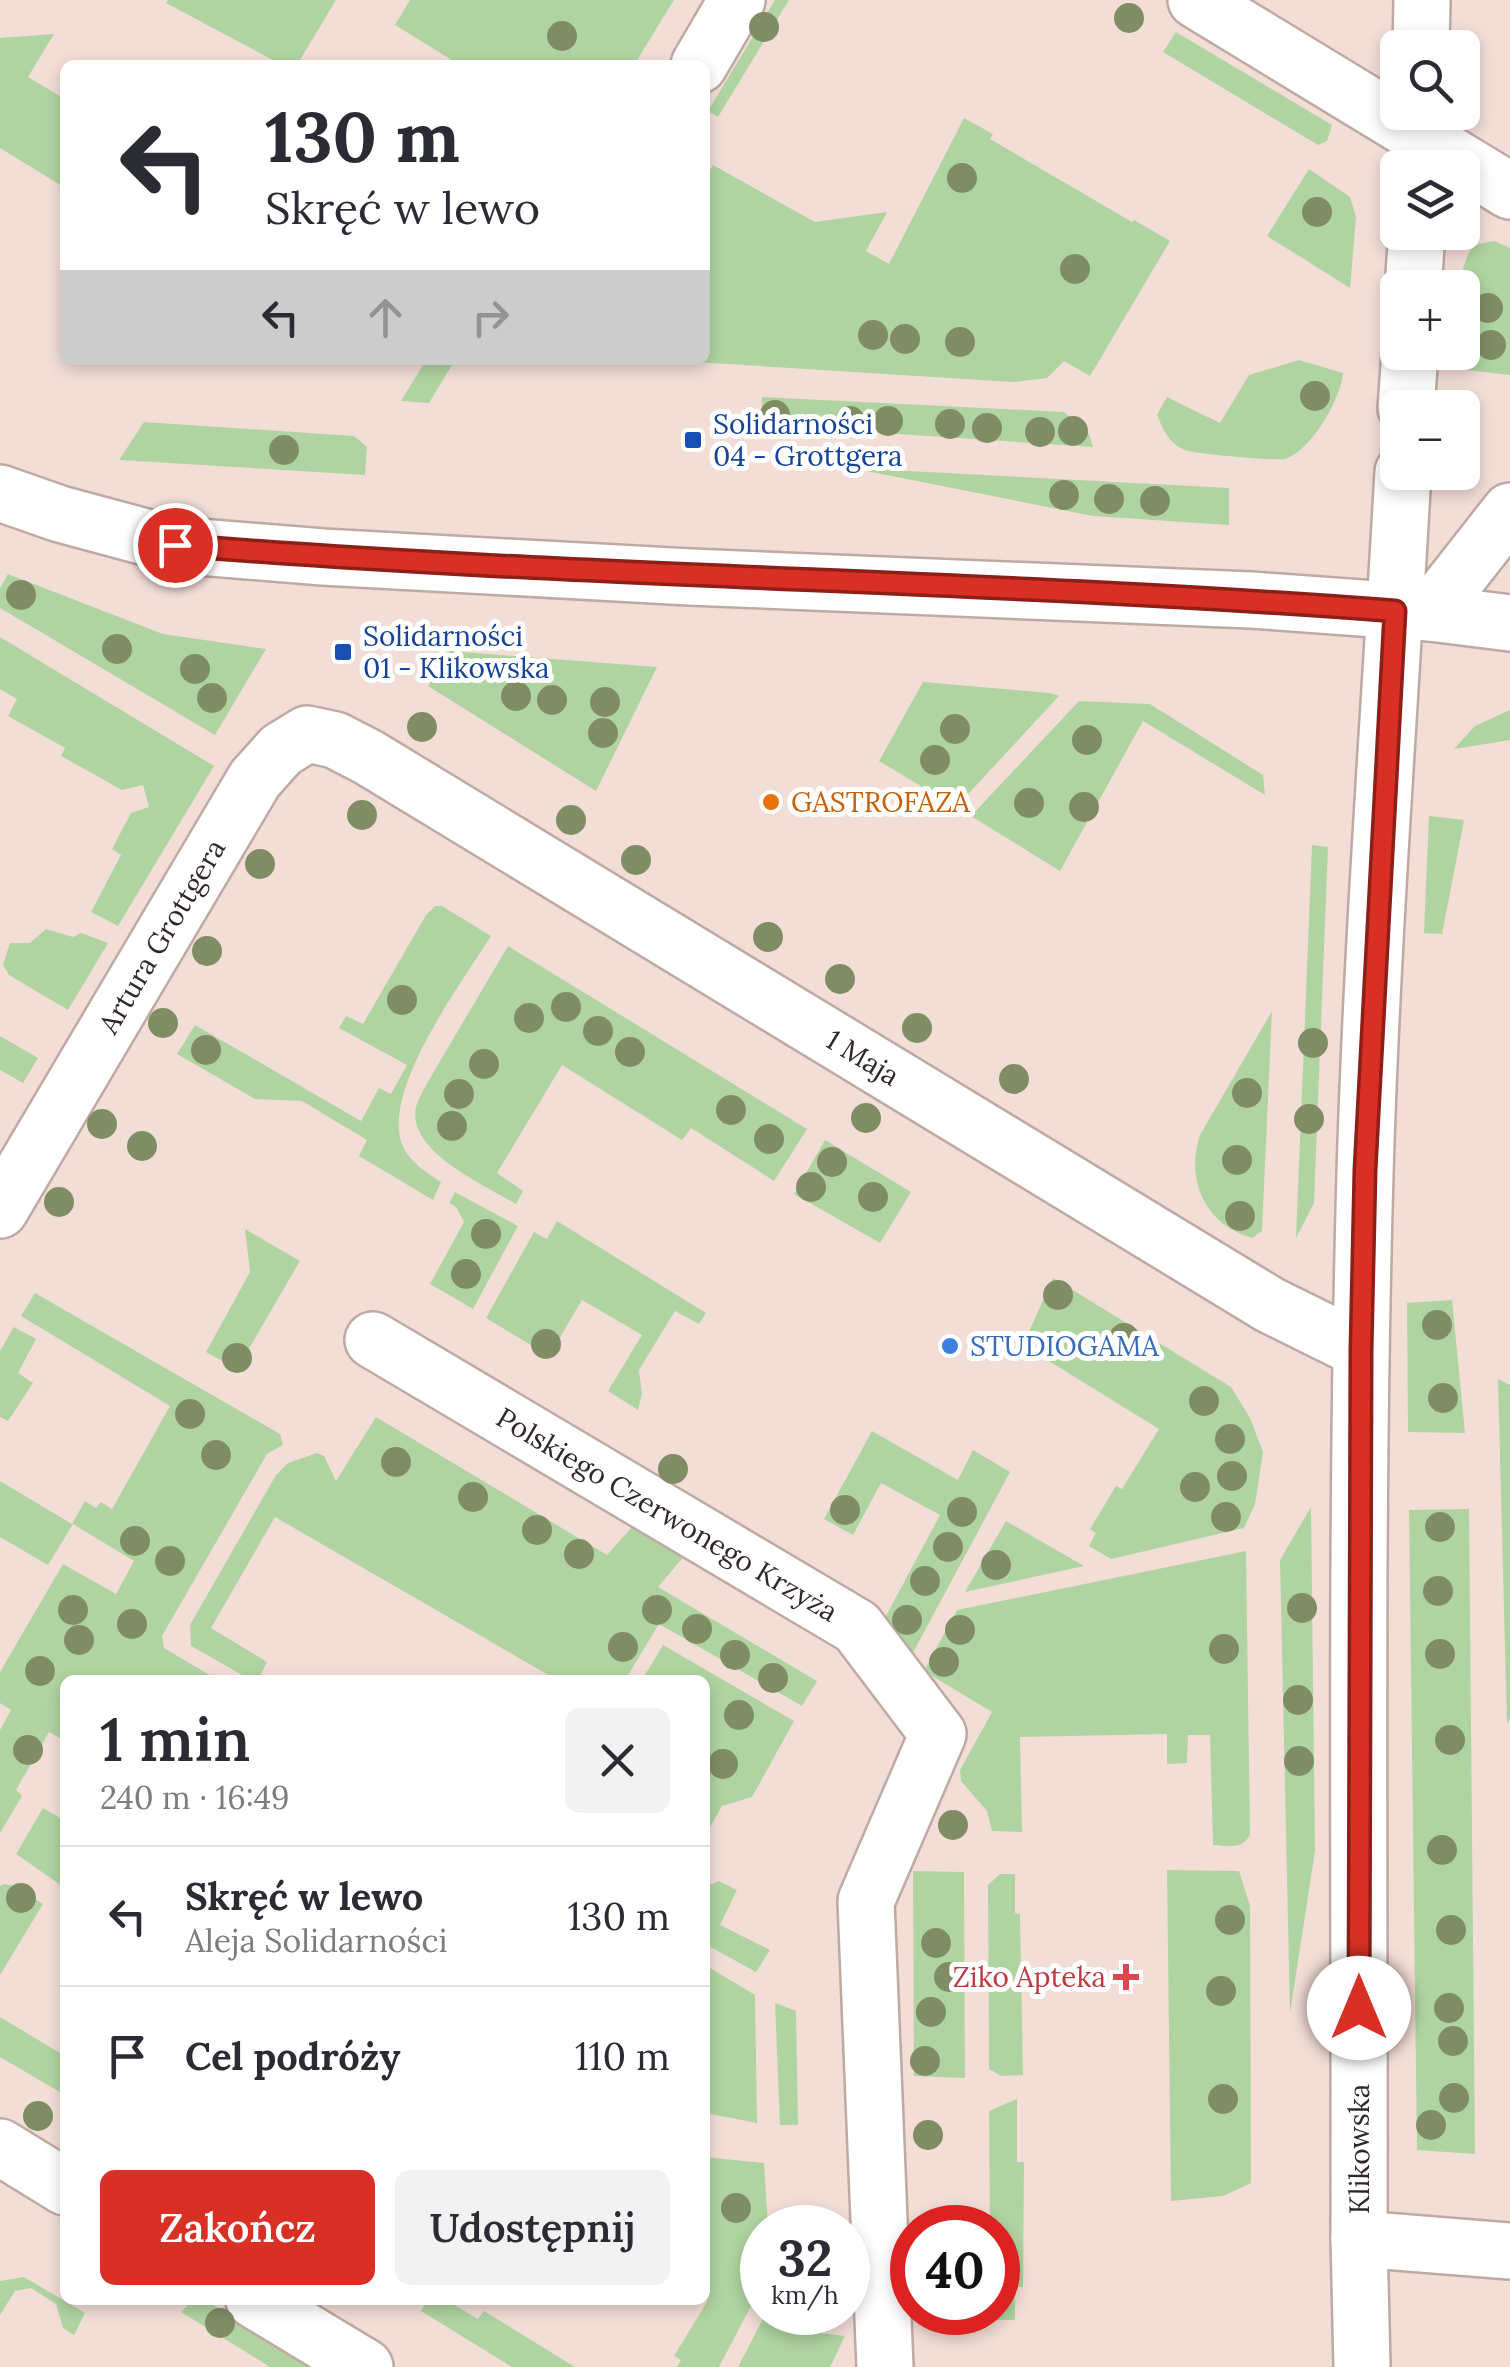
<!DOCTYPE html>
<html lang="pl">
<head>
<meta charset="utf-8">
<style>
  body { margin:0; font-family:Lora,serif; background:#f2f2f3; color:#2b2b33; height:100vh; display:flex; flex-direction:column; font-size:38px; white-space:nowrap }
  * { box-sizing:border-box; margin:0 }
  p { font-size:32px; color:#7c7c81 }
  .icon { flex:none; width:55px; height:55px; fill:none; stroke:currentColor; stroke-width:2; stroke-linecap:round; stroke-linejoin:round }
  .map { position:relative; flex:1; overflow:hidden }
  .panel { position:absolute; left:60px; top:1675px; width:650px; height:630px; display:flex; flex-direction:column; background:#fff; border-radius:15px; box-shadow:0 5px 15px #0003 }
  .panel>* { flex:none }
  .top-card { position:absolute; left:60px; top:60px; width:650px; height:305px; border-radius:15px; box-shadow:0 5px 15px #0003; background:#fff; color:#2b2b33; overflow:hidden }
  .fabs { position:absolute; left:1380px; top:30px; display:grid; gap:20px }
  .fabs a { display:grid; place-items:center; width:100px; height:100px; border-radius:15px; background:#fff; box-shadow:0 5px 15px #0003; font-size:50px }
  .speed { position:absolute; left:740px; top:2205px; display:flex; gap:20px; font-size:50px; font-weight:700; text-align:center }
  .speed>* { display:grid; place-content:center; width:130px; height:130px; border-radius:50%; background:#fff; box-shadow:0 5px 15px #0003; line-height:1 }
  .speed small { font-size:25px; font-weight:400 }
  .speed .limit { border:15px solid #d22; background:#fff; color:#111 }
  .pin { position:absolute; display:grid; place-items:center; width:85px; height:85px; color:#fff; margin:-42px; border:5px solid #fff; border-radius:50%; box-shadow:0 2px 10px #0007 }
  .me { position:absolute; width:110px; margin:-55px; rotate:0deg; stroke-linejoin:round; filter:drop-shadow(0 0 8px #0008) }
  .turn { display:flex; align-items:center; gap:35px; height:210px; padding:0 40px; font-size:45px }
  .turn .icon { width:130px; height:130px; stroke-width:2.5 }
  .turn b { display:block; font-size:70px; line-height:85px }
  .lanes { display:flex; align-items:center; height:95px; padding:0 40px; background:#0003; justify-content:center; gap:50px; direction:ltr }
  .lanes .off { opacity:.35 }
  .round { display:grid; place-items:center; flex:none; width:105px; height:105px; border-radius:15px; background:#f2f2f3 }
  .summary { display:flex; align-items:center; justify-content:space-between; height:170px; padding:0 40px }
  h1 { font-size:60px; font-weight:600; line-height:75px }
  .primary-button { display:flex; gap:20px; margin-top:auto; padding:20px 40px }
  .primary-button a { flex:1; height:115px; border-radius:15px; background:#d93025; color:#fff; font-size:40px; font-weight:600; line-height:115px; text-align:center }
  .primary-button a+a { background:#f2f2f3; color:#2b2b33 }
  ul { padding:0; list-style:none }
  li { display:flex; align-items:center; gap:30px; height:140px; padding:0 40px; border-top:2px solid #e1e1e2 }
  li div { flex:1 }
  li b { display:block; font-size:38px }
  li em { font-style:normal }
  .map>svg:first-child { display:block }
  .green { fill:#b0d4a1 }
  .lines { fill:none; stroke-linecap:round; stroke-linejoin:round }
  .minor-casing { stroke:#beaaa3; stroke-width:60 }
  .minor { stroke:#fff; stroke-width:55 }
  .tree { fill:#808d64 }
  .route-casing { stroke:#8d1f18; stroke-width:25 }
  .route { stroke:#d93025; stroke-width:18 }
  .transit-dot { fill:#1a4fb4; stroke:#fff; stroke-width:4 }
  .food-dot { fill:#e8710a; stroke:#fff; stroke-width:4 }
  .shop-dot { fill:#3f7fe0; stroke:#fff; stroke-width:4 }
  .health-dot { fill:#e0444e; stroke:#fff; stroke-width:4 }
  .labels { text-anchor:middle; stroke-width:10; stroke-linejoin:round; paint-order:stroke }
  .transit-label { font-size:28px; fill:#164399; stroke:#fff; text-anchor:start }
  .food-label { font-size:28px; fill:#c56008; stroke:#fff; text-anchor:start }
  .street-label { font-size:28px; fill:#302826; stroke:#fff }
  .shop-label { font-size:28px; fill:#366cbe; stroke:#fff; text-anchor:start }
  .health-label { font-size:28px; fill:#be3a42; stroke:#fff; text-anchor:end }
</style>
</head>
<body>
<div class="map">
<svg width="1510" height="2367" viewBox="0 0 1510 2367">
  <rect width="100%" height="100%" fill="#f3ded7"/>
  <g class="green">
    <path d="M168,0h168l-39,65h-15l-116,-62z"/>
    <path d="M410,0h264l-40,65h-174l-65,-40z"/>
    <path d="M775,0h14l-71,117 -10,-6z"/>
    <path d="M1176,32l156,93 -5,16 -9,4 -155,-93z"/>
    <path d="M54,34l-26,43 37,22v81l-3,6 -62,-38v-110z"/>
    <path d="M964,118l29,16 -3,5 142,83 2,-2 36,21 -80,135 -26,-15 -17,17 -34,4 -350,-22h42v-182l8,-13 102,57 72,-10 -21,39 23,13z"/>
    <path d="M1309,169l41,28 6,20 -6,71 -83,-52z"/>
    <path d="M1495,241l15,7v127l-52,-6 1,-16 3,-1c0,-25 -7,-86 10,-103 6,-6 15,-7 23,-8z"/>
    <path d="M426,360h29l-26,43 -28,-2z"/>
    <path d="M1299,360l44,13c-2,26 -32,78 -58,86 -8,2 -91,-5 -100,-9 -16,-6 -22,-21 -28,-35l10,-18 53,26 29,-48z"/>
    <path d="M762,397l302,15 25,22 4,13 -332,-22z"/>
    <path d="M144,422l210,14 13,11 -2,28 -246,-15z"/>
    <path d="M851,468l378,20v37l-136,-9z"/>
    <path d="M8,574l155,60 103,15 -51,86 -215,-127v-20z"/>
    <path d="M0,637l214,129 -96,160 -27,-14 30,-57 -9,-6 19,-36 18,-6 -6,-22 -21,5 -61,-34 4,-8 -57,-32 9,-17 -17,-10z"/>
    <path d="M450,651l207,16 -61,124 -168,-105z"/>
    <path d="M923,682l127,11 9,3 -103,111 -77,-46z"/>
    <path d="M1079,701l71,3 113,71 2,20 -122,-74 -83,150 -89,-55z"/>
    <path d="M1510,710v30l-56,9 21,-23z"/>
    <path d="M1429,816l35,4 -22,114 -18,-1z"/>
    <path d="M1312,845l16,2 -14,356 -18,35z"/>
    <path d="M435,906h7l49,30c-29,47 -118,164 -85,216 8,13 23,22 35,30l-8,18 -74,-44 8,-16 -65,-39 -47,-2 -78,-45 18,-29 166,96 18,-33 12,6 16,-29 -68,-37 7,-12 17,8 63,-109z"/>
    <path d="M46,929l27,8 8,-4 27,10 -40,67 -59,-35 -6,-10 7,-22h20z"/>
    <path d="M508,946l299,183 -33,52 -83,-53 -9,12 -120,-75 -65,108 26,18 -7,13c-31,-19 -110,-53 -100,-97 2,-7 7,-16 10,-22z"/>
    <path d="M1272,1011l-10,220 -10,7c-47,-13 -67,-58 -52,-103z"/>
    <path d="M0,1036l38,22 -15,25 -23,-13z"/>
    <path d="M825,1140l86,52 -31,51 -86,-49z"/>
    <path d="M455,1192l63,34 -45,83 -43,-25 34,-62 -8,-15 -7,-4z"/>
    <path d="M557,1221l149,92 -7,11 -24,-13 -36,59 3,24 -4,16 -30,-19 34,-56 -60,-35 -33,56 -63,-38 48,-86 13,7z"/>
    <path d="M245,1229l55,32 -63,108 -31,-17 44,-80z"/>
    <path d="M1053,1278l178,109 19,31 13,34 -8,52 -11,24 -133,31 -22,-13 7,-13 -6,-4 26,-43 6,3 37,-60 -136,-84z"/>
    <path d="M35,1293l245,141 3,11 -16,9 -105,182 2,12 54,32h-153v61l-16,-9 -33,58 6,6 -22,37v-103l11,-20 -11,-7v-31l63,-108 53,30 18,-33 -61,-37 -25,41 -48,-28v-56l72,43 13,-23 11,7 5,-6 11,7 58,-103 -149,-90z"/>
    <path d="M1452,1300l13,133 -57,-1 -1,-129z"/>
    <path d="M14,1327l22,12 -18,34 15,10 -25,38 -8,-4v-66z"/>
    <path d="M1498,1379l12,6v333l-3,6z"/>
    <path d="M376,1417l231,138 34,-38 50,31 -33,39 159,94 -15,25 -143,-82 -34,56h-68l-282,-163 -64,111 56,34 -9,18h-7l-60,-34 -1,-21 86,-150 12,-12 29,-10 7,3 12,25z"/>
    <path d="M872,1431l86,49 15,-30 37,22 -102,190 -29,-33 61,-114 -59,-32 -28,52 -29,-16z"/>
    <path d="M1311,1507l4,344 -25,162 -10,-453z"/>
    <path d="M1469,1509l6,645 -58,-4 -8,-640z"/>
    <path d="M1006,1521l78,45 -119,26z"/>
    <path d="M1246,1551l4,284c-8,15 -22,11 -37,10l-3,-110h-22l-1,28 -20,1v-30l-147,3 2,95 -30,-1 -5,-20 -26,-30 -1,-11 32,-58 -68,-41 33,-61z"/>
    <path d="M663,1645l131,76 -42,76 -30,9 -17,30v-156h-63z"/>
    <path d="M43,1808l22,13v67l-49,-34z"/>
    <path d="M1167,1870l72,1 11,35 1,277 -28,13 -52,5z"/>
    <path d="M913,1871l51,1 1,206 -51,-2z"/>
    <path d="M1000,1874h15v39l5,1 3,161 -22,1 -12,-7 -1,-184z"/>
    <path d="M719,1881l18,9 -17,35 50,25 -14,22 -51,-28v-57z"/>
    <path d="M4,1884l11,2 28,18 -43,71v-89z"/>
    <path d="M705,1965l50,30 2,128 -52,-10z"/>
    <path d="M775,2003l21,8 2,114h-18z"/>
    <path d="M0,2017l65,39v39l-65,-38z"/>
    <path d="M1017,2099v63h7l-1,125h-8v33h-19l-6,-7 8,-1v-84l-8,-1 -1,-116z"/>
    <path d="M705,2157l59,6 4,64 -6,1v57l-43,82h-42l4,-7 -7,-4 33,-54z"/>
    <path d="M24,2277l61,36 -11,22 -11,-7 -7,-24 -25,-16 -16,3 -15,24v-34z"/>
    <path d="M193,2300h12l111,67h-46l-89,-55z"/>
    <path d="M427,2300h19l32,19 6,-8 91,56h-63l-91,-56z"/>
    <path d="M766,2313h35l1,18 43,5 -15,31h-92z"/>
  </g>
  <g class="lines">
    <defs>
      <g id="minor">
        <path d="M1196,0l314,191"/>
        <path d="M1421,48l1,-48"/>
        <path d="M699,65l38,-65"/>
        <path d="M1413,288l4,-56"/>
        <path d="M1406,408l4,-56"/>
        <path d="M0,493l60,21 115,31 148,12 367,20 561,23 179,13 80,10"/>
        <path d="M1430,613l80,-102"/>
        <path id="s1" d="M0,1210l255,-431 26,-29 26,-16 28,6 33,17 902,548 91,45"/>
        <path id="s2" d="M373,1340l484,287 81,107 -72,167 19,466"/>
        <path d="M0,2147l65,40"/>
        <path d="M1359,2239l151,12"/>
        <path d="M254,2300l111,67"/>
        <path id="s3" d="M1362,2367l-3,-128c1,-355 -4,-711 6,-1066 7,-234 25,-467 38,-701"/>
      </g>
    </defs>
    <use href="#minor" class="minor-casing"/>
    <use href="#minor" class="minor"/>
  </g>
  <g class="tree">
    <circle cx="1129" cy="18" r="15"/>
    <circle cx="764" cy="27" r="15"/>
    <circle cx="562" cy="36" r="15"/>
    <circle cx="962" cy="178" r="15"/>
    <circle cx="1317" cy="212" r="15"/>
    <circle cx="1075" cy="269" r="15"/>
    <circle cx="1488" cy="308" r="15"/>
    <circle cx="873" cy="335" r="15"/>
    <circle cx="905" cy="339" r="15"/>
    <circle cx="960" cy="342" r="15"/>
    <circle cx="1491" cy="345" r="15"/>
    <circle cx="1315" cy="396" r="15"/>
    <circle cx="775" cy="415" r="15"/>
    <circle cx="850" cy="421" r="15"/>
    <circle cx="888" cy="421" r="15"/>
    <circle cx="950" cy="424" r="15"/>
    <circle cx="987" cy="428" r="15"/>
    <circle cx="1073" cy="431" r="15"/>
    <circle cx="1040" cy="432" r="15"/>
    <circle cx="284" cy="450" r="15"/>
    <circle cx="1064" cy="495" r="15"/>
    <circle cx="1109" cy="499" r="15"/>
    <circle cx="1155" cy="501" r="15"/>
    <circle cx="21" cy="595" r="15"/>
    <circle cx="117" cy="649" r="15"/>
    <circle cx="195" cy="669" r="15"/>
    <circle cx="516" cy="696" r="15"/>
    <circle cx="212" cy="698" r="15"/>
    <circle cx="552" cy="700" r="15"/>
    <circle cx="605" cy="702" r="15"/>
    <circle cx="422" cy="727" r="15"/>
    <circle cx="955" cy="729" r="15"/>
    <circle cx="603" cy="733" r="15"/>
    <circle cx="1087" cy="740" r="15"/>
    <circle cx="935" cy="760" r="15"/>
    <circle cx="1029" cy="803" r="15"/>
    <circle cx="1084" cy="807" r="15"/>
    <circle cx="362" cy="815" r="15"/>
    <circle cx="571" cy="820" r="15"/>
    <circle cx="636" cy="860" r="15"/>
    <circle cx="260" cy="864" r="15"/>
    <circle cx="768" cy="937" r="15"/>
    <circle cx="207" cy="951" r="15"/>
    <circle cx="840" cy="979" r="15"/>
    <circle cx="402" cy="1000" r="15"/>
    <circle cx="566" cy="1007" r="15"/>
    <circle cx="529" cy="1018" r="15"/>
    <circle cx="163" cy="1023" r="15"/>
    <circle cx="917" cy="1028" r="15"/>
    <circle cx="598" cy="1031" r="15"/>
    <circle cx="1313" cy="1043" r="15"/>
    <circle cx="206" cy="1050" r="15"/>
    <circle cx="630" cy="1052" r="15"/>
    <circle cx="484" cy="1064" r="15"/>
    <circle cx="1014" cy="1079" r="15"/>
    <circle cx="1247" cy="1093" r="15"/>
    <circle cx="459" cy="1094" r="15"/>
    <circle cx="731" cy="1110" r="15"/>
    <circle cx="866" cy="1118" r="15"/>
    <circle cx="1309" cy="1119" r="15"/>
    <circle cx="102" cy="1124" r="15"/>
    <circle cx="452" cy="1126" r="15"/>
    <circle cx="769" cy="1139" r="15"/>
    <circle cx="142" cy="1146" r="15"/>
    <circle cx="1237" cy="1160" r="15"/>
    <circle cx="832" cy="1162" r="15"/>
    <circle cx="811" cy="1187" r="15"/>
    <circle cx="873" cy="1197" r="15"/>
    <circle cx="59" cy="1202" r="15"/>
    <circle cx="1240" cy="1216" r="15"/>
    <circle cx="486" cy="1234" r="15"/>
    <circle cx="466" cy="1274" r="15"/>
    <circle cx="1058" cy="1295" r="15"/>
    <circle cx="1437" cy="1325" r="15"/>
    <circle cx="1124" cy="1338" r="15"/>
    <circle cx="546" cy="1344" r="15"/>
    <circle cx="237" cy="1358" r="15"/>
    <circle cx="1443" cy="1398" r="15"/>
    <circle cx="1204" cy="1401" r="15"/>
    <circle cx="190" cy="1414" r="15"/>
    <circle cx="1230" cy="1439" r="15"/>
    <circle cx="216" cy="1455" r="15"/>
    <circle cx="396" cy="1462" r="15"/>
    <circle cx="673" cy="1469" r="15"/>
    <circle cx="1232" cy="1476" r="15"/>
    <circle cx="1195" cy="1487" r="15"/>
    <circle cx="473" cy="1497" r="15"/>
    <circle cx="845" cy="1510" r="15"/>
    <circle cx="962" cy="1512" r="15"/>
    <circle cx="1226" cy="1517" r="15"/>
    <circle cx="1440" cy="1527" r="15"/>
    <circle cx="537" cy="1530" r="15"/>
    <circle cx="135" cy="1541" r="15"/>
    <circle cx="948" cy="1547" r="15"/>
    <circle cx="579" cy="1554" r="15"/>
    <circle cx="170" cy="1561" r="15"/>
    <circle cx="996" cy="1565" r="15"/>
    <circle cx="925" cy="1581" r="15"/>
    <circle cx="1438" cy="1591" r="15"/>
    <circle cx="1302" cy="1608" r="15"/>
    <circle cx="73" cy="1610" r="15"/>
    <circle cx="657" cy="1610" r="15"/>
    <circle cx="907" cy="1620" r="15"/>
    <circle cx="132" cy="1624" r="15"/>
    <circle cx="697" cy="1629" r="15"/>
    <circle cx="960" cy="1630" r="15"/>
    <circle cx="79" cy="1640" r="15"/>
    <circle cx="623" cy="1647" r="15"/>
    <circle cx="1224" cy="1649" r="15"/>
    <circle cx="1440" cy="1654" r="15"/>
    <circle cx="735" cy="1655" r="15"/>
    <circle cx="944" cy="1662" r="15"/>
    <circle cx="40" cy="1671" r="15"/>
    <circle cx="773" cy="1678" r="15"/>
    <circle cx="1298" cy="1700" r="15"/>
    <circle cx="739" cy="1715" r="15"/>
    <circle cx="1450" cy="1740" r="15"/>
    <circle cx="28" cy="1750" r="15"/>
    <circle cx="1299" cy="1761" r="15"/>
    <circle cx="723" cy="1764" r="15"/>
    <circle cx="953" cy="1825" r="15"/>
    <circle cx="1442" cy="1850" r="15"/>
    <circle cx="21" cy="1898" r="15"/>
    <circle cx="1230" cy="1920" r="15"/>
    <circle cx="1451" cy="1930" r="15"/>
    <circle cx="936" cy="1943" r="15"/>
    <circle cx="949" cy="1977" r="15"/>
    <circle cx="1221" cy="1991" r="15"/>
    <circle cx="1449" cy="2008" r="15"/>
    <circle cx="931" cy="2012" r="15"/>
    <circle cx="1453" cy="2041" r="15"/>
    <circle cx="925" cy="2061" r="15"/>
    <circle cx="1454" cy="2098" r="15"/>
    <circle cx="1223" cy="2099" r="15"/>
    <circle cx="38" cy="2116" r="15"/>
    <circle cx="1431" cy="2125" r="15"/>
    <circle cx="928" cy="2135" r="15"/>
    <circle cx="736" cy="2208" r="15"/>
    <circle cx="220" cy="2323" r="15"/>
  </g>
  <g class="lines">
    <defs>
      <path id="route" d="M175,545c406,33 814,35 1220,66l-30,559 -4,180 -2,658"/>
    </defs>
    <use href="#route" class="route-casing"/>
    <use href="#route" class="route"/>
  </g>
  <g class="transit-dot">
    <rect x="683" y="430" width="20" height="20" rx="5"/>
    <rect x="333" y="642" width="20" height="20" rx="5"/>
  </g>
  <circle class="food-dot" cx="771" cy="802" r="10"/>
  <circle class="shop-dot" cx="950" cy="1346" r="10"/>
  <path class="health-dot" d="M1121 1962h10v10h10v10h-10v10h-10v-10h-10v-10h10z"/>
  <g class="labels">
    <g class="transit-label">
      <text x="713" y="434">Solidarności<tspan x="713" dy="32">04 - Grottgera</tspan></text>
      <text x="363" y="646">Solidarności<tspan x="363" dy="32">01 - Klikowska</tspan></text>
    </g>
    <g class="food-label">
      <text x="791" y="812">GASTROFAZA</text>
    </g>
    <g class="street-label">
      <text dy="10" stroke="none"><textPath href="#s1" startOffset="318">Artura Grottgera</textPath></text>
      <text dy="10" stroke="none"><textPath href="#s1" startOffset="1215">1 Maja</textPath></text>
      <text dy="10" stroke="none"><textPath href="#s2" startOffset="342">Polskiego Czerwonego Krzyża</textPath></text>
      <text dy="10" stroke="none"><textPath href="#s3" startOffset="218">Klikowska</textPath></text>
    </g>
    <g class="shop-label">
      <text x="970" y="1356">STUDIOGAMA</text>
    </g>
    <g class="health-label">
      <text x="1106" y="1987">Ziko Apteka</text>
    </g>
  </g>
</svg>
<div class="fabs">
<a><svg class="icon" aria-label="search" viewBox="0 0 24 24"><circle cx="10" cy="10" r="6"/><path d="M15 15l6 6"/></svg></a>
<a><svg class="icon" aria-label="layers" viewBox="0 0 24 24"><path d="M12 4l9 5-9 5-9-5zM3 14l9 5 9-5"/></svg></a>
<a>+</a>
<a>−</a>
</div>
<div class="speed"><div>32<small>km/h</small></div><div class="limit">40</div></div>
<div class="pin" style="left:175px;top:545px;background:#d93025"><svg class="icon" aria-label="arrive" viewBox="0 0 24 24"><path d="M6 21V4h12l-3 4 3 4H6"/></svg></div>
<svg class="me" style="left:1359px;top:2008px" viewBox="-20 -20 40 40"><circle r="19" fill="#fff"/><path d="M0-13L10 11 0 6-10 11z" fill="#d93025"/></svg>
<div class="top-card">
<div class="turn"><svg class="icon" aria-label="left" viewBox="0 0 24 24"><path d="M17 20v-9H6M10 6l-5 5 5 5"/></svg><div><b>130 m</b>Skręć w lewo</div></div>
<div class="lanes"><svg class="icon" aria-label="left" viewBox="0 0 24 24"><path d="M17 20v-9H6M10 6l-5 5 5 5"/></svg><svg class="icon off" aria-label="ahead" viewBox="0 0 24 24"><path d="M12 20V5M6 11l6-6 6 6"/></svg><svg class="icon off" aria-label="right" viewBox="0 0 24 24"><path d="M7 20v-9h11M14 6l5 5-5 5"/></svg></div>
</div>
<section class="panel">
<div class="summary"><div><h1>1 min</h1><p>240 m · 16:49</p></div><a class="round"><svg class="icon" aria-label="close" viewBox="0 0 24 24"><path d="M6 6l12 12M18 6L6 18"/></svg></a></div>
<ul>
<li><svg class="icon" aria-label="left" viewBox="0 0 24 24"><path d="M17 20v-9H6M10 6l-5 5 5 5"/></svg><div><b>Skręć w lewo</b><p>Aleja Solidarności</p></div><em>130 m</em></li>
<li><svg class="icon" aria-label="arrive" viewBox="0 0 24 24"><path d="M6 21V4h12l-3 4 3 4H6"/></svg><div><b>Cel podróży</b></div><em>110 m</em></li>
</ul>
<div class="primary-button"><a>Zakończ</a><a>Udostępnij</a></div>
</section>
</div>
</body>
</html>
